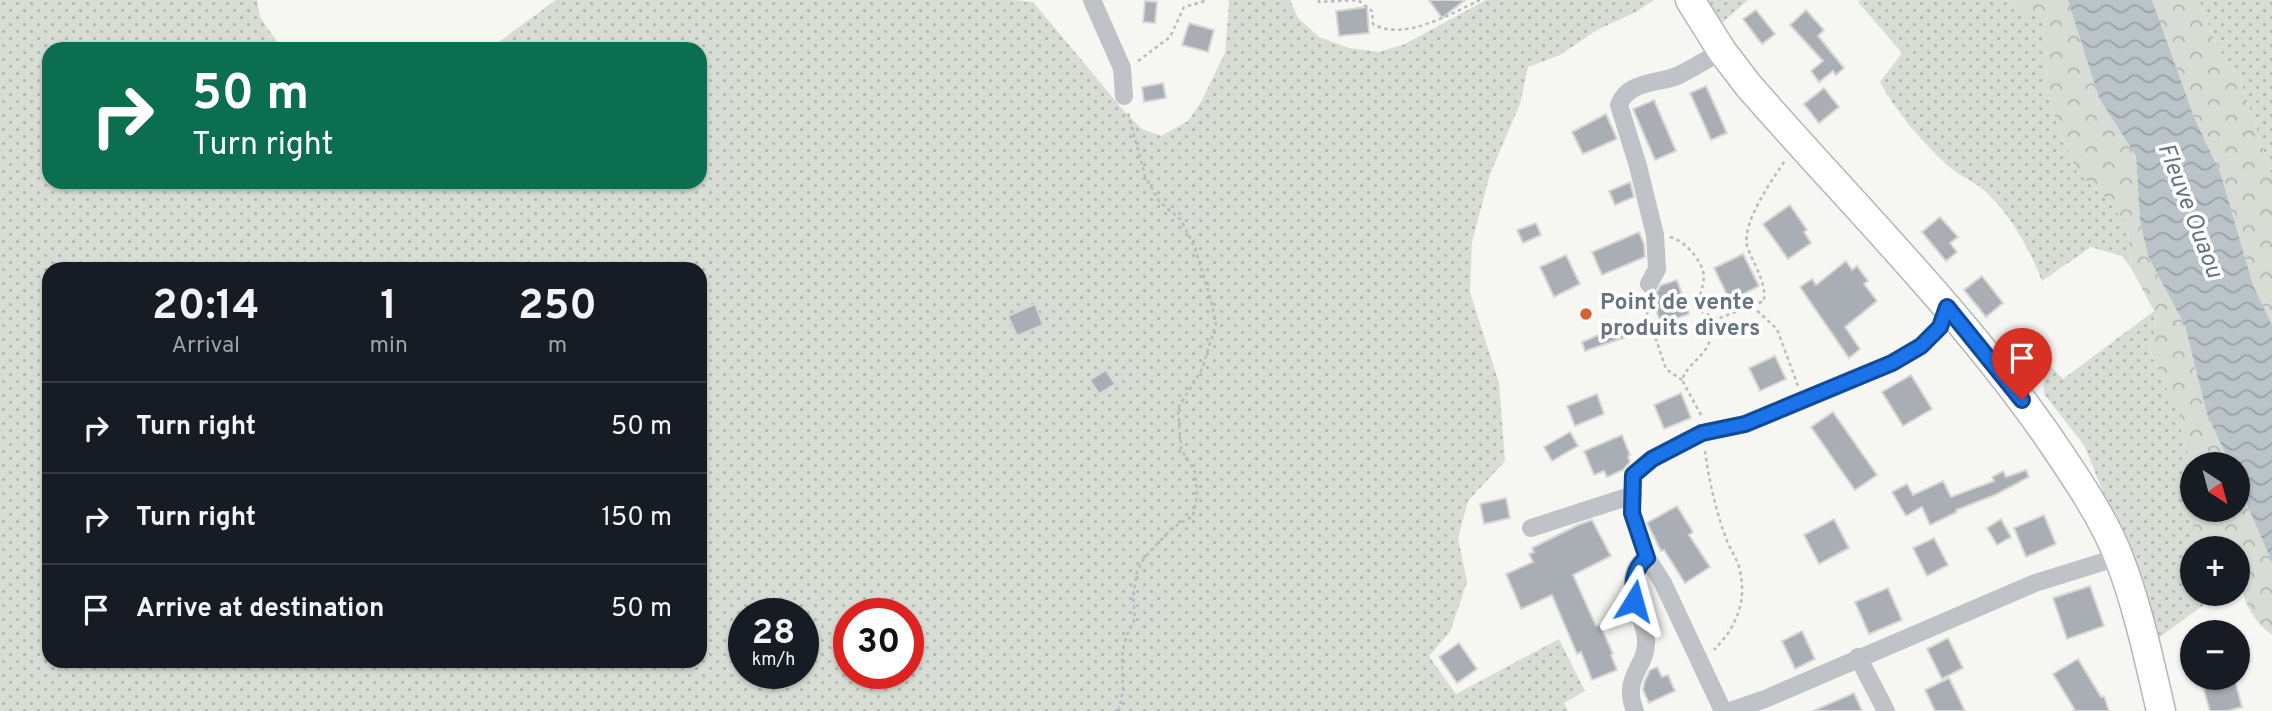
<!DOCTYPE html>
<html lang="en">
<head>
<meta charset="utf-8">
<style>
  body { margin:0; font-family:Overpass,sans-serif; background:#242831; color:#f1f3f6; height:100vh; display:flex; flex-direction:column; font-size:26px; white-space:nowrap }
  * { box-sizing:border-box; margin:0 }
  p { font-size:23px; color:#9ea1a6 }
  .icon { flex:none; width:38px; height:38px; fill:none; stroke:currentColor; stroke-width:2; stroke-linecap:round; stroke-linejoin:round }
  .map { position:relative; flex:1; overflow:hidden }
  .side { position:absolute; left:42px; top:262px; width:665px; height:406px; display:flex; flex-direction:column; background:#171b24; border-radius:21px; box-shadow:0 2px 5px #0004 }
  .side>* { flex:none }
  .hud { position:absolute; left:42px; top:42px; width:665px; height:147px; border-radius:21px; box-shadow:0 2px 5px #0004; background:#0b6e4f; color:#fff; overflow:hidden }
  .needle { width:46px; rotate:144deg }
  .tools { position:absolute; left:2180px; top:452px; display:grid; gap:14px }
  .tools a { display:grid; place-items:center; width:70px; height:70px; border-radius:50%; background:#171b24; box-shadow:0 2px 5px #0004; font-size:35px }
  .speed { position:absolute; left:728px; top:598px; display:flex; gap:14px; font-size:35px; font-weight:700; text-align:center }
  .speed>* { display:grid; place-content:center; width:91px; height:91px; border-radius:50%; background:#171b24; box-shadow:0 2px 5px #0004; line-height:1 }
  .speed small { font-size:18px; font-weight:400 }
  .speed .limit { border:10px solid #d22; background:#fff; color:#111 }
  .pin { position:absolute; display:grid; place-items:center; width:60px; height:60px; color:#fff; margin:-72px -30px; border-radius:50% 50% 50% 0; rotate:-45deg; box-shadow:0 0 7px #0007 }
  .pin .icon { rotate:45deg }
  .me { position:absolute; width:77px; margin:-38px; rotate:8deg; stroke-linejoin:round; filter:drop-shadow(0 0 5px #0008) }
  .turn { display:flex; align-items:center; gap:24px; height:147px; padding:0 35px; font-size:32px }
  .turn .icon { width:91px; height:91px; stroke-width:2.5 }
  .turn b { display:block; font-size:49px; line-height:60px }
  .eta { display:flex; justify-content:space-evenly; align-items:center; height:119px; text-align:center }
  .eta b { font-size:42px; font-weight:700; line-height:49px }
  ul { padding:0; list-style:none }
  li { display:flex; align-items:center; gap:21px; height:91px; padding:0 35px; border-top:2px solid #363941 }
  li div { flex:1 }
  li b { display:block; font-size:26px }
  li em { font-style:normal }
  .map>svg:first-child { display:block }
  .grass { fill:url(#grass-dots); fill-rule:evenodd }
  .forest { fill:url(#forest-crowns) }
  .water { fill:url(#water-waves) }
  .building { fill:#a8aeb4; stroke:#d7d7d5; stroke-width:2 }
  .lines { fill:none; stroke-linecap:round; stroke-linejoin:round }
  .trunk-casing { stroke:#b4b7ba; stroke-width:31 }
  .path { stroke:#b9bbbe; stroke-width:2.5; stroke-dasharray:3.5 3.5; stroke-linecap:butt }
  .minor { stroke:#bfc2c6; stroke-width:18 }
  .trunk { stroke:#fff; stroke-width:28 }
  .route-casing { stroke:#114b97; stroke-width:18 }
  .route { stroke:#1a73e8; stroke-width:12 }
  .poi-dot { fill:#d66232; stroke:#fff; stroke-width:2.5 }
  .labels { text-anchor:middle; stroke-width:7; stroke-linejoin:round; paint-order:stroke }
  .poi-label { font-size:23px; font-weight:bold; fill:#677481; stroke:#fff; text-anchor:start }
  .water-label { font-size:24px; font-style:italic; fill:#63757e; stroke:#fff }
</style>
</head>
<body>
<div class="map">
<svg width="2272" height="711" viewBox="0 0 2272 711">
  <defs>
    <pattern id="grass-dots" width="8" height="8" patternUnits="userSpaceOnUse" patternTransform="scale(1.75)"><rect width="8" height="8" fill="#d7dcd4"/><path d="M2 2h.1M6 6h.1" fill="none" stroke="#b2b7b1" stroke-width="1.8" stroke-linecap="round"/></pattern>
    <pattern id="forest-crowns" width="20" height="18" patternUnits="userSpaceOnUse" patternTransform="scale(1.75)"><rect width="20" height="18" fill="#d7dcd4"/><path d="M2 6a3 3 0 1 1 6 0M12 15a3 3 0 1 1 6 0" fill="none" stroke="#b2b7b1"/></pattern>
    <pattern id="water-waves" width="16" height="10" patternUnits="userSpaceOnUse" patternTransform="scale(1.75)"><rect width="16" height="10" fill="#b9c3c8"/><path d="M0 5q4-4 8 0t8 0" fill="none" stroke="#9aa3a8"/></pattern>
  </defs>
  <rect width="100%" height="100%" fill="#f6f6f3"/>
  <g class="grass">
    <path d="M0,0h257l3,17 22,32h-233v133h651v-133h-211l67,-49h458l19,2 91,109 18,18 19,7 27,-15 13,-19 24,-49 4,-49 -1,-4h62l8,18 21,19 30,11 30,4 26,-8 81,-44h168l-18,12 -39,18 -37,25 -32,12 -8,37 -30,70 -18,68 -2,50 29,91 6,78 -37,40 -10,37 9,44 -17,50 -21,24 27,38 103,-55 26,52 -21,12 4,8h-1568zM49,270h651v392h-651zM744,614h59v60h-59zM849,614h59v60h-59z"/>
    <path d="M1694,0h54l-35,31z"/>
    <path d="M1861,0h146l6,6 27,11 7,15 -1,57 11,34 20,49 29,26 22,28 3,42 -9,-12 -31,-9 -49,34c-12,-31 -30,-64 -54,-87 -11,-12 -28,-17 -40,-28 -26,-24 -51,-53 -68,-84l22,-29 -44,-51z"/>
    <path d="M2199,0h73v176l-33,-100 -22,-29z"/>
    <path d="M2154,311l1,20 -6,14 4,14 29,61 -1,12 12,36 3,80h-3v45h27l-63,46 -19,-72 -33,-70 -21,-52 -40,-51 -1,-36 20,21z"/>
  </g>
  <g class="forest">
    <path d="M2007,0h61l2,3 29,95 37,58 4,65 8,35 37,70 22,88 23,50h-37v4l-12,-36 1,-12 -29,-61 -4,-14 6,-14 -1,-20 -23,-43 -3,-42 -22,-28 -29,-26 -20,-49 -11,-34 1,-57 -7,-14 -27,-12z"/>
    <path d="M2152,0h47l18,47 22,29 33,100v149l-19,-40 -32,-110 -27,-58z"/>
    <path d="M2238,484l34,78v73c-30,-23 -34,-52 -34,-87h-42l-3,-26 2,-13h43z"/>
  </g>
  <path class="water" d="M2068,0h84l42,117 27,58 32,110 19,40v237l-34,-78v-20h-8l-23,-50 -22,-88 -37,-70 -8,-35 -4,-65 -37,-58z"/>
  <g class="building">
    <path d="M1429,0h36l-23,18z"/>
    <path d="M1145,1l12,1 -2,21 -12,-1z"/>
    <path d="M1367,7l2,26 -30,3 -3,-25z"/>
    <path d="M1756,10l19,24 -13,10 -19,-25z"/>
    <path d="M1806,10l18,20 -6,6 26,32 -8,7 -3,-4 -14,11 -8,-11 12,-10 -33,-36z"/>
    <path d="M1189,23l25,7 -6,22 -26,-7z"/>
    <path d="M1163,83l3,15 -22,4 -2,-15z"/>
    <path d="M1706,86l21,47 -16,7 -21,-47z"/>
    <path d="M1824,88l15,19 -20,16 -15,-19z"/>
    <path d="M1654,100l22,51 -21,9 -22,-51z"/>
    <path d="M1606,114l11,25 -34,15 -11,-22z"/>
    <path d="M1630,182l4,15 -19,8 -6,-14z"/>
    <path d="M1790,205l17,25 -3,2 7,11 -23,16 -25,-35z"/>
    <path d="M1940,217l18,20 -8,6 7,9 -11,9 -24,-29z"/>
    <path d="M1536,223l5,12 -18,8 -6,-13z"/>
    <path d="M1639,232l5,12 1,13 -43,18 -10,-23z"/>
    <path d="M1743,254l16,32 -29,15 -16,-33z"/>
    <path d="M1566,255l14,29 -26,13 -14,-30z"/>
    <path d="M1846,261l6,9 5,-4 11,15 -4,3 13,17 -32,26 15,22 -11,9 -49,-71 12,-8 4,6z"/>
    <path d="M1982,276l21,27 -17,14 -22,-27z"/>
    <path d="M1677,280l12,34 -28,10 -10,-29 5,-2 5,-8z"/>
    <path d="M1035,304l8,21 -26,11 -9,-20z"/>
    <path d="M1628,322l4,13 -47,16 -3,-9z"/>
    <path d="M1775,356l11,23 -26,12 -11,-23z"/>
    <path d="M1106,370l9,14 -16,10 -9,-14z"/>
    <path d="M1911,375l21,34 -29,17 -21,-34z"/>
    <path d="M1681,393l10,25 -27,11 -10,-24z"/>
    <path d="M1597,394l7,20 -29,12 -8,-20z"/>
    <path d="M1833,412l44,63 -22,15 -44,-63z"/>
    <path d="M1570,432l8,14 -26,15 -8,-14z"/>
    <path d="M1622,435l8,20 -2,1 2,6 -7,8 -16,7 -3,-6 -10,4 -10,-24z"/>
    <path d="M2026,470l3,7 -34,18 -39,15 1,2 -27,13 -8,-18 -16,9 -14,-24 15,-8 6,11 30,-14 8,16 43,-16 -2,-4 11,-6 3,6z"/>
    <path d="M1506,498l4,20 -26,6 -4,-20z"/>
    <path d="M1677,506l16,26 -4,3 21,32 -25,16 -21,-33 -3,1 -14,-28z"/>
    <path d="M2044,515l12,29 -30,13 -12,-29z"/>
    <path d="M1834,519l15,29 -30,16 -15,-29z"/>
    <path d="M2001,519l10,18 -14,8 -10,-17z"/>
    <path d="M1592,520l19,36 -38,19 23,51 4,-2 13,30 -2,1 6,15 -25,10 -11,-28 -4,2 -25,-59 -31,14 -15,-35 27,-12 -4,-8 5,-2 -2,-4 46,-23z"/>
    <path d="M1934,538l14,27 -21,11 -14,-28z"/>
    <path d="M2090,586l14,40 -37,13 -14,-41z"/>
    <path d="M1888,588l14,32 -33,14 -14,-32z"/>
    <path d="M1802,631l13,28 -20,10 -13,-28z"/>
    <path d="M1948,638l15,30 -21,11 -15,-30z"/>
    <path d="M1459,643l18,26 -20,14 -18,-26z"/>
    <path d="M2078,659l23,38 3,-1 5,15h-37l3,-1 -22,-36z"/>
    <path d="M1657,667l5,10 6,-2 7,16 -26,12 -6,-13 1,-7 6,-13z"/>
    <path d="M2204,677h30l8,30 -15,4h-17l-7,-24 4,-1z"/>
    <path d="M1949,678l16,33h-30l-10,-21z"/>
    <path d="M1854,693l8,18h-49z"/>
  </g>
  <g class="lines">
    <defs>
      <path id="trunk" d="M1690,0l32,51 26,34c100,115 211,224 299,350 25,37 56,81 72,123 19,49 30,102 42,153"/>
    </defs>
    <use href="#trunk" class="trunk-casing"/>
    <g class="path">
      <path d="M1319,0v2l39,-2 14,11 1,13c31,18 79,-11 107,-24"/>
      <path d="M1138,61l32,-24 14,-30 24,-7"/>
      <path d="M1670,237c15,4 32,23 34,39 0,9 -5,21 -7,30l5,6 15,7 47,-18c2,-19 -9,-35 -16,-52 -9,-24 25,-70 38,-90"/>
      <path d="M1642,298l24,71 16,11"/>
      <path d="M1752,306l25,23 21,57"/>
      <path d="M1701,415l-19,-35c5,-14 17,-20 25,-33 4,-8 7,-19 10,-28"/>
      <path d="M1705,451c4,30 11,61 22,90 4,10 11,19 13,30 7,32 -4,56 -26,79"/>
      <path d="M1119,711l4,-21 -1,-34 4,-19 9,-19 -2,-21 4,-25 7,-14 28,-30 21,-12 4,-20 -2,-24 -14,-23 -3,-41 24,-39 14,-45 -5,-24 -16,-52 -14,-28 -22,-19 -14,-25 -17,-63"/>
    </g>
    <g class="minor">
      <path d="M1092,0l30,68 2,28"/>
      <path d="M1649,284l8,-15 -2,-34 -17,-69 -19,-61c9,-24 37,-21 58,-29 15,-7 30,-17 45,-25"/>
      <path d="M1531,528l102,-33"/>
      <path d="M1858,657l28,54"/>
      <path d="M1635,711c-14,-35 13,-44 11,-72 -1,-24 -30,-62 1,-81"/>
      <path d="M1723,711l-60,-128 -16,-25 -15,-45 1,-38 19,-16 50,-26 44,-9 146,-61 29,-17 19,-19 7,-20"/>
      <path d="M1730,711l35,-12 270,-116 84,-26"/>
    </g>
    <use href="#trunk" class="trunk"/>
  </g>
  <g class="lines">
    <defs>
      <path id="route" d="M1634,601c-2,-16 -1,-33 13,-43l-15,-45 1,-38 19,-16 50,-26 43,-9 147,-61 29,-17 19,-19 7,-20 75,93"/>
    </defs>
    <use href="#route" class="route-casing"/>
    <use href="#route" class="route"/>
  </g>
  <circle class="poi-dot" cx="1586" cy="314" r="7"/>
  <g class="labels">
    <g class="poi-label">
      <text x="1600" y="309">Point de vente<tspan x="1600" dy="26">produits divers</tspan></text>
    </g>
    <g class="water-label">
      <text transform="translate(2191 210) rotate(69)" y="8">Fleuve Ouaou</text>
    </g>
  </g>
</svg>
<div class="tools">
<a><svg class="needle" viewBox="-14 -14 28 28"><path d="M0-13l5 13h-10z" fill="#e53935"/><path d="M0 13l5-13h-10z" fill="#9ea1a6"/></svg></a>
<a>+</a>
<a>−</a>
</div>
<div class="speed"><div>28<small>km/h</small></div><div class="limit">30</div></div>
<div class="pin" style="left:2022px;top:400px;background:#d93025"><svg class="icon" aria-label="arrive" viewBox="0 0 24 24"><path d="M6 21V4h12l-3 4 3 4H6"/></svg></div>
<svg class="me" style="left:1634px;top:601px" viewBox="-20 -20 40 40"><path d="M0-17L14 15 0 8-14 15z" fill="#1a73e8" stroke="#fff" stroke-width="4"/></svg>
<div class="hud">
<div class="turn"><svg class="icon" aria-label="right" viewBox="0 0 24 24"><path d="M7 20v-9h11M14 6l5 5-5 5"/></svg><div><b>50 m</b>Turn right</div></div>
</div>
<section class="side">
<div class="eta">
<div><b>20:14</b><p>Arrival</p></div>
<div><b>1</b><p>min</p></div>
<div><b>250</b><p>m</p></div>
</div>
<ul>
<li><svg class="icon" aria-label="right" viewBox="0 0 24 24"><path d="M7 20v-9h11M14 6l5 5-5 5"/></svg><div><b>Turn right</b></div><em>50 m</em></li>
<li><svg class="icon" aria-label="right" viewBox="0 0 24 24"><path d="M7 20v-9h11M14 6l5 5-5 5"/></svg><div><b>Turn right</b></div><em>150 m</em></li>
<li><svg class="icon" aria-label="arrive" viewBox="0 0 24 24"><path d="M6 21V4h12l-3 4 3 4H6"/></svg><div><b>Arrive at destination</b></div><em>50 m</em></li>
</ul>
</section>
</div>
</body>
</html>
